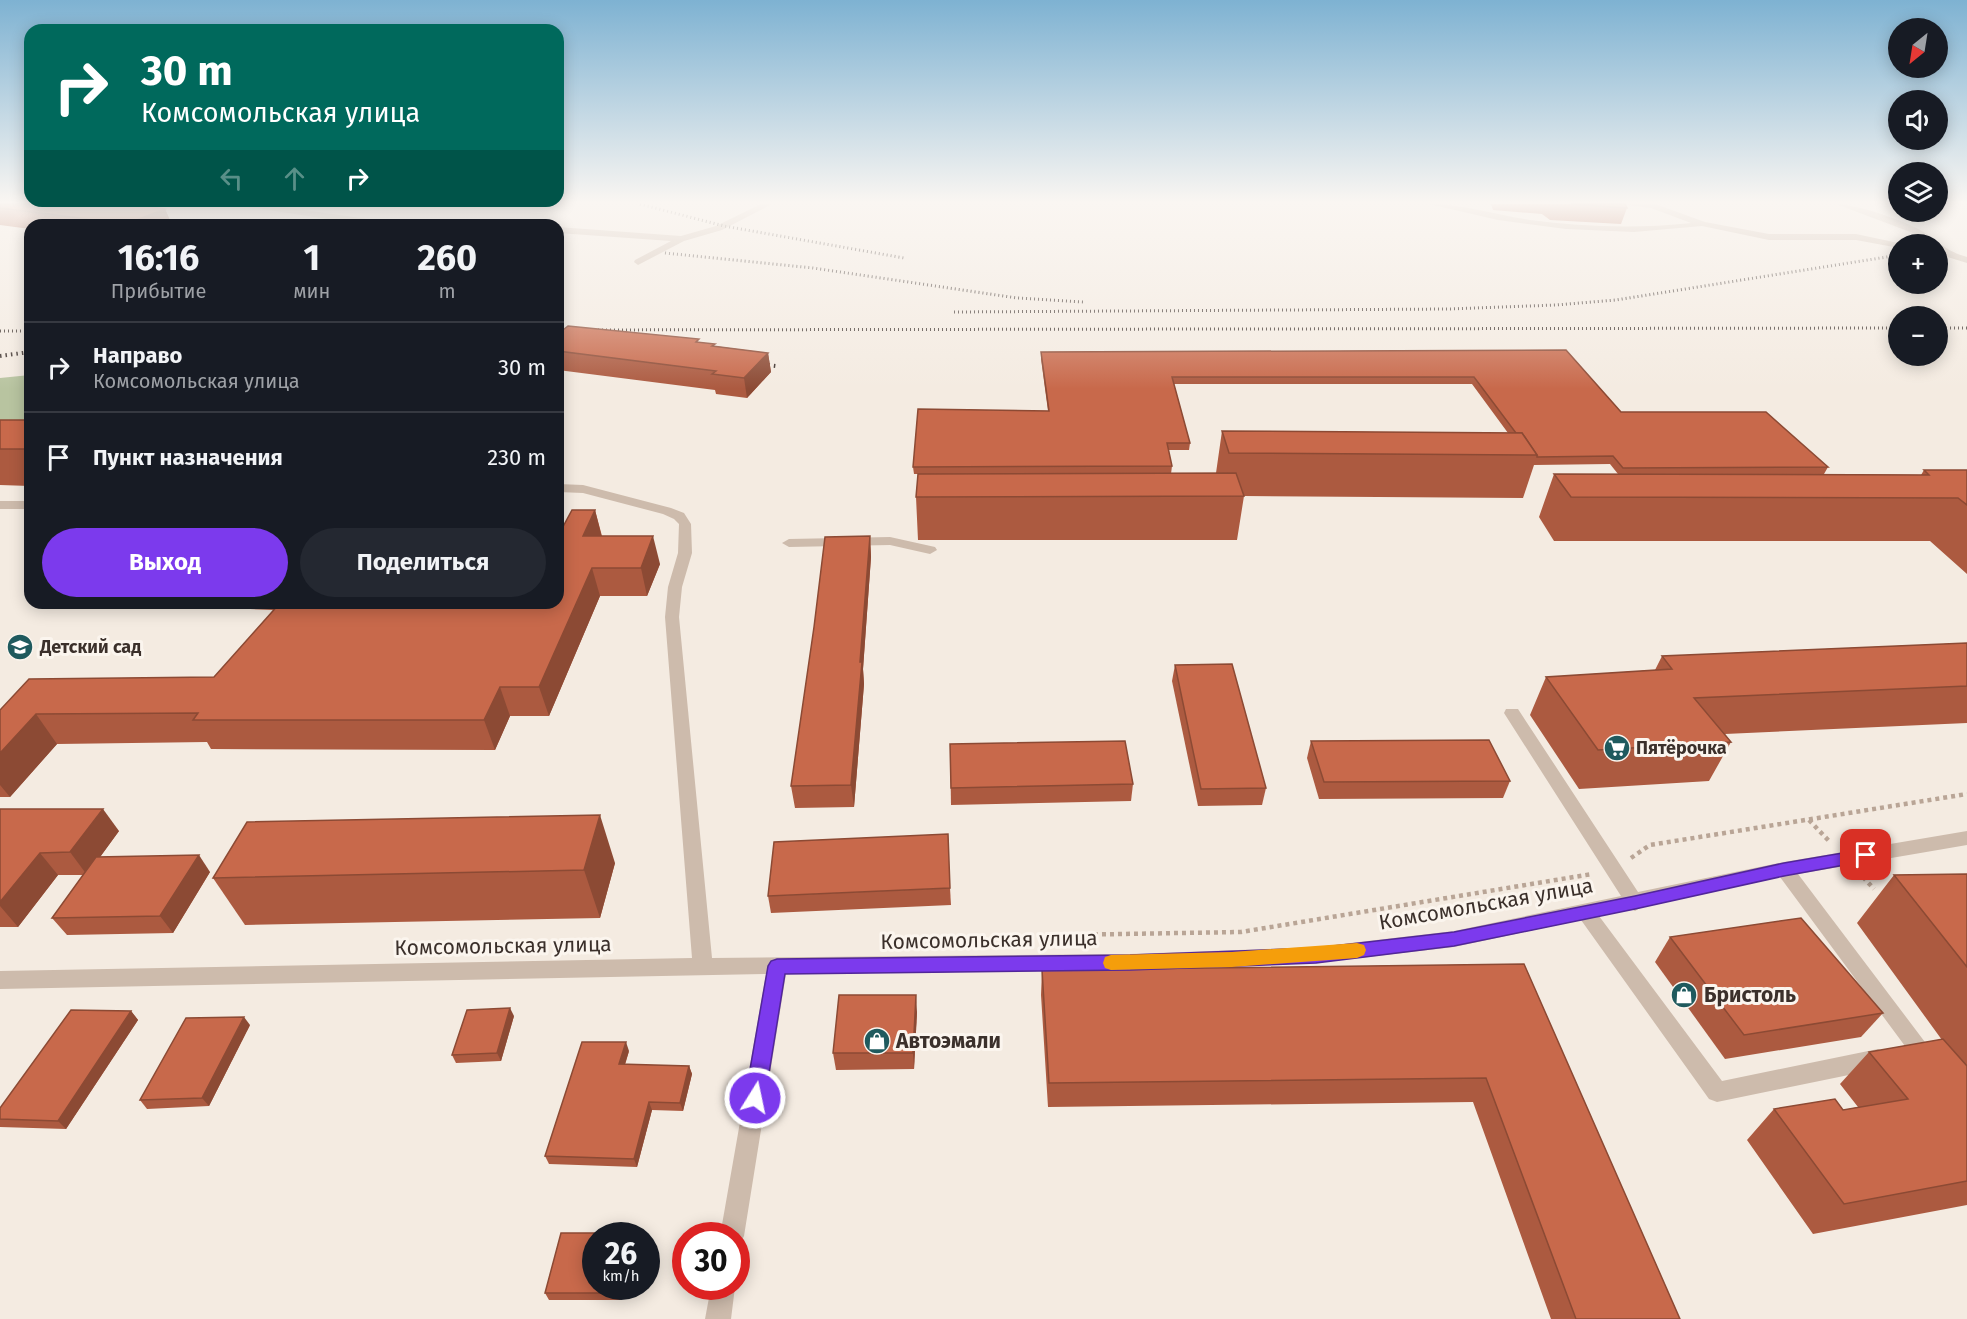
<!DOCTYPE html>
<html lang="ru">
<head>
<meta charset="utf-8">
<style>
  body { margin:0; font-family:"Fira Sans",sans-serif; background:#242831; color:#f1f3f6; height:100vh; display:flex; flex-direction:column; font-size:22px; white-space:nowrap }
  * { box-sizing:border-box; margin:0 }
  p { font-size:20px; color:#9ea1a6 }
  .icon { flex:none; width:33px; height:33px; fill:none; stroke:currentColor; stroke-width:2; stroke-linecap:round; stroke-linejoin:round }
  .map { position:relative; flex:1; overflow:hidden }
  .details { position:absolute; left:24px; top:219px; width:540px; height:390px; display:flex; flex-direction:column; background:#171b24; border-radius:18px; box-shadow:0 3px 15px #0003 }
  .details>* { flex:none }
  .hud { position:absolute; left:24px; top:24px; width:540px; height:183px; border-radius:18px; box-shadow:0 3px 15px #0003; background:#00695c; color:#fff; overflow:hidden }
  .needle { width:39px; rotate:210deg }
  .tools { position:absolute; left:1888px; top:18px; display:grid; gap:12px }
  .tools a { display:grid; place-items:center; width:60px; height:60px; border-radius:50%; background:#171b24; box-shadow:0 3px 15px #0003; font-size:30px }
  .speed { position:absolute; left:582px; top:1222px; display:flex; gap:12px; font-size:30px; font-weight:700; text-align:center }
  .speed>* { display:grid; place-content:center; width:78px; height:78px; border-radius:50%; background:#171b24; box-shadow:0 3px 15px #0003; line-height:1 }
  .speed small { font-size:15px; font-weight:400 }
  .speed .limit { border:9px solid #d22; background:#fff; color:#111 }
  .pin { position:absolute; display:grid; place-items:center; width:51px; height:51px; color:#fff; margin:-26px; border-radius:12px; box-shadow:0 3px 9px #0006 }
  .me { position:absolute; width:66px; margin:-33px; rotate:10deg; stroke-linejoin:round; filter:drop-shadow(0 0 4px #0008) }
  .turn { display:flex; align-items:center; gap:21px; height:126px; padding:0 18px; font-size:27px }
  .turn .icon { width:78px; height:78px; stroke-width:2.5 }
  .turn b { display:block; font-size:42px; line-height:51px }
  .lanes { display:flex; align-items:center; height:57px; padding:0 18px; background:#0003; justify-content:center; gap:30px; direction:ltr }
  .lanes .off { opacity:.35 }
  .eta { display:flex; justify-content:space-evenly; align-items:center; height:102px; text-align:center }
  .eta b { font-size:36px; font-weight:700; line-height:42px }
  .primary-button { display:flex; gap:12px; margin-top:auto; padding:12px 18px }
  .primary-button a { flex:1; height:69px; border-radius:36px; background:#7c3aed; color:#fff; font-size:24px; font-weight:700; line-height:69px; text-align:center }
  .primary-button a+a { background:#242831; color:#f1f3f6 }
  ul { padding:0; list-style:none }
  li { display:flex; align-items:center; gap:18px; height:90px; padding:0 18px; border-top:2px solid #363941 }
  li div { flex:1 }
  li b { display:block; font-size:22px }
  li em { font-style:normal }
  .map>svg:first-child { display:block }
  .green { fill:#b8c4a0 }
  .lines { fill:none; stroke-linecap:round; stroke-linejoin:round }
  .path { stroke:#b9a596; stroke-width:4.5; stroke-dasharray:4 4; stroke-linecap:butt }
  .minor { fill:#cdbbac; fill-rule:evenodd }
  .rail-far1 { stroke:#3b302b; stroke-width:3; stroke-dasharray:1 3; stroke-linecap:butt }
  .rail { stroke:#3b302b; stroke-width:4; stroke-dasharray:1.5 4; stroke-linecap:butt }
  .wall { fill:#ac5a40; fill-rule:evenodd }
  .shaded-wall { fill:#8c4a34 }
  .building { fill:#c8694b; stroke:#8c4a34; stroke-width:1.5 }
  .route { fill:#7c3aed; stroke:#51269a; stroke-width:1.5 }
  .slow { fill:#f59e0b }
  .labels { text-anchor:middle; stroke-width:6; stroke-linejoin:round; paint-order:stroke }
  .poi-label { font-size:18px; font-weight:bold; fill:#3b302b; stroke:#fbf5ee; text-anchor:start }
  .near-street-label { font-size:21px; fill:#3b302b; stroke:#fbf5ee }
  .near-poi-label { font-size:21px; font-weight:bold; fill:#3b302b; stroke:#fbf5ee; text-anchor:start }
</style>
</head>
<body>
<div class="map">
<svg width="1967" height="1319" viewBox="0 0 1967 1319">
  <rect width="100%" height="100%" fill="#f4ebe1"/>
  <path class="green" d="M30,375v69h-30v-66z"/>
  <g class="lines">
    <g class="path">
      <path d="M1809,820l20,21"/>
      <path d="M1631,858l19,-13 317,-51"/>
      <path d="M1863,877l11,12"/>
      <path d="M1062,935l179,-3 351,-58"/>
    </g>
    <g class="minor">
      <path d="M229,204c58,0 116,14 173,19l4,2 -53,-2z"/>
      <path d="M761,204h11l-50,26 -38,11 -46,24 -4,-3 1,-2 36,-19 -113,-8v-6l123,9 35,-10z"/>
      <path d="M1429,204c34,0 68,11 101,16 53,7 107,9 161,3l-40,-15 -31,-4h35l50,18 64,12h87l47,10h-4v4l-43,-8h-87l-67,-14 -68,6 -68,-3 -68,-9z"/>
      <path d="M1836,204c19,0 67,16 84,26 21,12 23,20 47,27v6l-26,-8 -3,-3v-8h-8l-17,-11z"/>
      <path d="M558,484l25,1 88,23 13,5 7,11 1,29 -10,34 -3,30 33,341 418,-4 186,-7 138,-16 167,-35 -117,-183 2,-4h12l120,183 146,-30 183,-31v14l-169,29 139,184 -4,7 -7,3 -7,-3 -139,-188 -137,29 -8,5 -4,-2 -32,7 123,165 156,-32 7,3 4,7 -4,7 -7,3 -161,33 -8,-3 -128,-179 -127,27 -138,16 -186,7 -344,4 -42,262 -4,8 -4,2v-10h-16l46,-262 -766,15v-18l692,-13 -27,-341 3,-30 10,-34 1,-29 -5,-5 -11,-5 -80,-21 -25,-1z"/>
      <rect x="0" y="501" width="30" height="8"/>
      <path d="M890,537l45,10 2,3 -7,4 -40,-9 -101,2 -7,-4 7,-4z"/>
      <path d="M711,1287h24l-4,32h-26z"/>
    </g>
    <g class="rail-far1">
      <path d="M640,204l84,22 180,32"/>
      <path d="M665,253l148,15 204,30 67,4"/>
      <path d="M954,312l494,-3 108,-4 60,-5 283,-45"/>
      <path d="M1938,328h29"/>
      <path d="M558,330l1341,-2"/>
      <path d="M0,331h30"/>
    </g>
    <g class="rail">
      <path d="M0,356l30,-4"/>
      <path d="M752,363l24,3"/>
    </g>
  </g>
  <g class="wall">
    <path d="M0,204l165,5 7,16h-142v4l-30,-4z"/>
    <path d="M1491,204h134l2,4 -6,16 -71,-4 -8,-6 -49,-4z"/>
    <path d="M558,334l141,8 16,4 53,7 3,19 -24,26 -31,-4 -1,-4 -157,-20z"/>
    <path d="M1566,350l55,62 207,55 -4,7 97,1 3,-5h43v104l-37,-33h-376l-15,-24 15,-43h64l-8,-10 -76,1 -11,33 -279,-2 -7,44h-319l-2,-43 2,-23h-4l-1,-7 135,-56 -7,-52v-7zM1174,384h298l36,49 -286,-2 -6,42 -45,1 1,-8 -4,-16h21l1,-7z"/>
    <path d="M0,420h30v66l-30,-1z"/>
    <path d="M595,510l7,26 58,28 -13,32h-47l-51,120h-39l-15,34 -284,-1 -4,-7 -150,2 -47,53h-10v-87l214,-33 60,-67 -24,-1 -3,-6h311z"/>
    <path d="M870,536l1,21 -8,112 1,15 -10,123 -59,1 -4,-22z"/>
    <path d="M1967,643v80l-242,11 6,8 -22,39 -130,8 -49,-74 16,-38 109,-7 7,-14z"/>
    <path d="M1175,665l91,123 -4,17 -64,1 -26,-125z"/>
    <path d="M1311,741l199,40 -7,17 -184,1 -12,-41z"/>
    <path d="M950,744l183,40 -2,17 -180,4z"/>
    <path d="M0,809l119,22 -19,26 110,15 -37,61 -106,2 -15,-17 31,-43h-25l-40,52h-18z"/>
    <path d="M615,863l-15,55 -355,7 -32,-47z"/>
    <path d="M1967,874v331l-154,29 -66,-94 27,-31 69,1 15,-3 -18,-23 29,-32 73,-12 -85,-117 37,-48z"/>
    <path d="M950,888l1,17 -180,8 -3,-17z"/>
    <path d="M1670,937l213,76 -22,24 -136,22 -70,-97z"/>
    <path d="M1524,964l156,355h-129l-78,-217 -425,5 -7,-112 1,-25z"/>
    <path d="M131,1011l7,9 -72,109 -66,-2v-19z"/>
    <path d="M917,1012l-3,57 -78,1 -3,-17z"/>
    <path d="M514,1016l-13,45 -45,2 -4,-8z"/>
    <path d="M250,1025l-41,81 -62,3 -7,-9z"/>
    <path d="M629,1051l-4,14 64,1 3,8 -9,37 -31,-1 -15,57 -88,-3 -4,-8z"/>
    <path d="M561,1233h69l1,3h-35v51h27l-3,13h-71l-4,-7z"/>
  </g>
  <g class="shaded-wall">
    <path d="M165,209l7,16h-45l-1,-1z"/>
    <path d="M768,353l3,19 -24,26 -3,-20z"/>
    <path d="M595,510l7,28 -19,-2z"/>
    <path d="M653,536l7,28 -13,32 -6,-28z"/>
    <path d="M870,536l1,21 -8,112 1,15 -10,123 -3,-22z"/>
    <path d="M592,568l8,28 -51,120 -10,-29z"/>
    <path d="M500,687l10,29 -15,34 -11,-30z"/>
    <path d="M36,714l21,30 -47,53 -10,-12v-32z"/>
    <path d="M103,809l16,22 -32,44 -17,-23z"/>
    <path d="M600,815l15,48 -15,55 -16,-48z"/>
    <path d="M40,853l18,22 -40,52 -18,-21v-4z"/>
    <path d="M199,855l11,17 -37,61 -13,-17z"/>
    <path d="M916,995l1,17 -3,57 -1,-16z"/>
    <path d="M510,1008l4,8 -13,45 -4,-8z"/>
    <path d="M131,1011l7,9 -72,109 -8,-8z"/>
    <path d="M244,1017l6,8 -41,81 -7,-8z"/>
    <path d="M626,1042l3,9 -7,22 -3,-9z"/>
    <path d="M689,1066l3,8 -9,37 -3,-8z"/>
    <path d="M649,1102l3,8 -15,57 -3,-8z"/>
    <path d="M617,1287h6l-3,13 -4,-7z"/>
  </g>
  <g class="building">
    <path d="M0,204h132l33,5 -39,15 -126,-16z"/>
    <path d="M1571,204h54l2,4z"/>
    <path d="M568,326l131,13 -3,3 19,2 -3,2 56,7 -24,25 -32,-4 4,-3 -158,-20v-17z"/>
    <path d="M1566,350l55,62h145l62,55 -205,1 -10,-12 -76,1v-2l-15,-22h-6l-42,-56h-302l18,66h-23l5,23 -259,1 5,-58 131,2 -8,-59z"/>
    <rect x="0" y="420" width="30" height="29"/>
    <path d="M1222,431l300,2 15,22 -308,-2z"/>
    <path d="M1924,470h43v35l-9,-7 -387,-1 -17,-23 375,1z"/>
    <path d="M1236,473l8,23 -328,1 2,-23z"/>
    <path d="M572,510h23l-12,26h70l-12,32h-49l-53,119h-39l-16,33h-291l5,-7 -162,1 -36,39v-43l29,-31 185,-2 66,-74h278v-67z"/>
    <path d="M870,536l-10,126h2l-11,123 -60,1 23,-159 11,-90z"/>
    <path d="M1967,643v43l-273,12 37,44 -133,8 -52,-73 126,-8 -10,-13z"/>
    <path d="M1232,664l34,124 -65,1 -26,-124z"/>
    <path d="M1489,740l21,41 -186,1 -13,-41z"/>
    <path d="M1125,741l8,43 -182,4 -1,-44z"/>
    <path d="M0,809h103l-33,43 -30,1 -40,49z"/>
    <path d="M600,815l-16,55 -371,8 34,-56z"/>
    <path d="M948,834l2,54 -182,8 6,-54z"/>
    <path d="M199,855l-39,61 -108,2 44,-61z"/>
    <path d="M1967,874v93l-73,-92z"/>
    <path d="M1801,918l82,95 -139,22 -74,-98z"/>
    <path d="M1524,964l156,355h-104l-90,-241 -437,5 -7,-113z"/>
    <path d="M839,995h77l-3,58h-80z"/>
    <path d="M510,1008l-13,45 -45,2 15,-45z"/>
    <path d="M71,1010l60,1 -73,110 -58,-2v-11z"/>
    <path d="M244,1017l-42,81 -62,2 46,-82z"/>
    <path d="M1943,1039l24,27v115l-123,23 -70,-95 61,-10 8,11 65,-11 -39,-47z"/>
    <path d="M582,1042h44l-7,22 70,2 -9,37 -31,-1 -15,57 -89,-3z"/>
    <path d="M561,1233h69l-1,3h-33v51h21l-1,6h-71z"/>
  </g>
  <linearGradient id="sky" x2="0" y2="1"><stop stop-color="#7eb2d2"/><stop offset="0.52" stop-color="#faf6f2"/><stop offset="1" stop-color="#faf6f2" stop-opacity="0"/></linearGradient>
  <rect width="1967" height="389" fill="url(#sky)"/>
  <path class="route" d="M1866,849l6,2 2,4 -2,5 -88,16 -149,33 -181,37 -138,17 -186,7 -345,4 -20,124 -3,7 -7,2 -7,-2 -3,-7 23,-132 3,-5 6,-2 353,-4 186,-7 138,-16 181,-36 149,-33z"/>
  <path class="slow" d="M1357,943l7,2 2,5 -2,5 -7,3 -125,9 -121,3 -6,-2 -2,-5 2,-6 6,-2 121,-3z"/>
  <defs>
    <symbol id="school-disc" viewBox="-11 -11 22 22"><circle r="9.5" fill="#1f5a5e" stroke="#fbf5ee"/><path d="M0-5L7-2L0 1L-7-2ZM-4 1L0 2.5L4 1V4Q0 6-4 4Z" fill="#fff"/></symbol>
    <symbol id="supermarket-disc" viewBox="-11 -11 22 22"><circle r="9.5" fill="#1f5a5e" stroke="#fbf5ee"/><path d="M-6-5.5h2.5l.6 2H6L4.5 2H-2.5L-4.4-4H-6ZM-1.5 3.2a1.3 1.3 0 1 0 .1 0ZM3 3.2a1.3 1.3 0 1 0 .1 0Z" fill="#fff"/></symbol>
    <symbol id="shop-disc" viewBox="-11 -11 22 22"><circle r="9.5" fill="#1f5a5e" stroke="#fbf5ee"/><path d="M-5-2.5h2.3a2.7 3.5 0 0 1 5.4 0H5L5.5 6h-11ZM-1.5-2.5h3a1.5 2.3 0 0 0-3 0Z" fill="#fff"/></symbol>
  </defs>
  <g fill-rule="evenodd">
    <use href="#school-disc" x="5" y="632" width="30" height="30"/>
    <use href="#supermarket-disc" x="1602" y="733" width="30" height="30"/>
    <use href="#shop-disc" x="1669" y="980" width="30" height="30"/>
    <use href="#shop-disc" x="862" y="1026" width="30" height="30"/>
  </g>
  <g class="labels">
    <g class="poi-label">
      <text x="40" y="653">Детский сад</text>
      <text x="1636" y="754">Пятёрочка</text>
    </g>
    <g class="near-street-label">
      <text transform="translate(1486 904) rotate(-10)" y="7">Комсомольская улица</text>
      <text transform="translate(989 940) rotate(-1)" y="7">Комсомольская улица</text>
      <text transform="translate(503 946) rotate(-1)" y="7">Комсомольская улица</text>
    </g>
    <g class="near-poi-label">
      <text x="1704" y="1002">Бристоль</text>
      <text x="896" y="1048">Автоэмали</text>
    </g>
  </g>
</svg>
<div class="tools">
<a><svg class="needle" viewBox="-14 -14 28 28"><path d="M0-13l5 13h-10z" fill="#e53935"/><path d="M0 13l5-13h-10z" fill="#9ea1a6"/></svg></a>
<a><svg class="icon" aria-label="sound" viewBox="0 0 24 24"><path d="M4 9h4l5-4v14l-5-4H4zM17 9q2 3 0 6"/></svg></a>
<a><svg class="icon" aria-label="layers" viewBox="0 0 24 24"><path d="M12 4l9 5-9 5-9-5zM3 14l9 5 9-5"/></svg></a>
<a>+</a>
<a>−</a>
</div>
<div class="speed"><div>26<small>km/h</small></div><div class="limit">30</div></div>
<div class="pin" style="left:1866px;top:855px;background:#d93025"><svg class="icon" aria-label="arrive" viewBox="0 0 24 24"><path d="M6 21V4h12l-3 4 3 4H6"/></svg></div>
<svg class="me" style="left:755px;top:1098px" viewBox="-20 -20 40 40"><circle r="17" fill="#7c3aed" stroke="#fff" stroke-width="3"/><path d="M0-11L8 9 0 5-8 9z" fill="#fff"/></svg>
<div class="hud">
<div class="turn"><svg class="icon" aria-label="right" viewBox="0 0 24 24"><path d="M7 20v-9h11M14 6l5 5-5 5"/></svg><div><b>30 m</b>Комсомольская улица</div></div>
<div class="lanes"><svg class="icon off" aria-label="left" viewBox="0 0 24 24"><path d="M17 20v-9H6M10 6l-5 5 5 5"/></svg><svg class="icon off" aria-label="ahead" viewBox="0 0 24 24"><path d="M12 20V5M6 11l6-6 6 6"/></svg><svg class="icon" aria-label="right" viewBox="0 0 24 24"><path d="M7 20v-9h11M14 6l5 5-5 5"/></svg></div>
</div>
<section class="details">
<div class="eta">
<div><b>16:16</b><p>Прибытие</p></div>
<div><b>1</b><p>мин</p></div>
<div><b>260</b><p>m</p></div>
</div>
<ul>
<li><svg class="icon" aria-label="right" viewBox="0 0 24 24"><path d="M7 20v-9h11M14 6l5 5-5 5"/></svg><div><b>Направо</b><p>Комсомольская улица</p></div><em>30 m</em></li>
<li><svg class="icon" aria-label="arrive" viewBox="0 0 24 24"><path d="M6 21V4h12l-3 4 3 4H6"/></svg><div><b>Пункт назначения</b></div><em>230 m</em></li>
</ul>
<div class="primary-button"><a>Выход</a><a>Поделиться</a></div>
</section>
</div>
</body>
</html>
